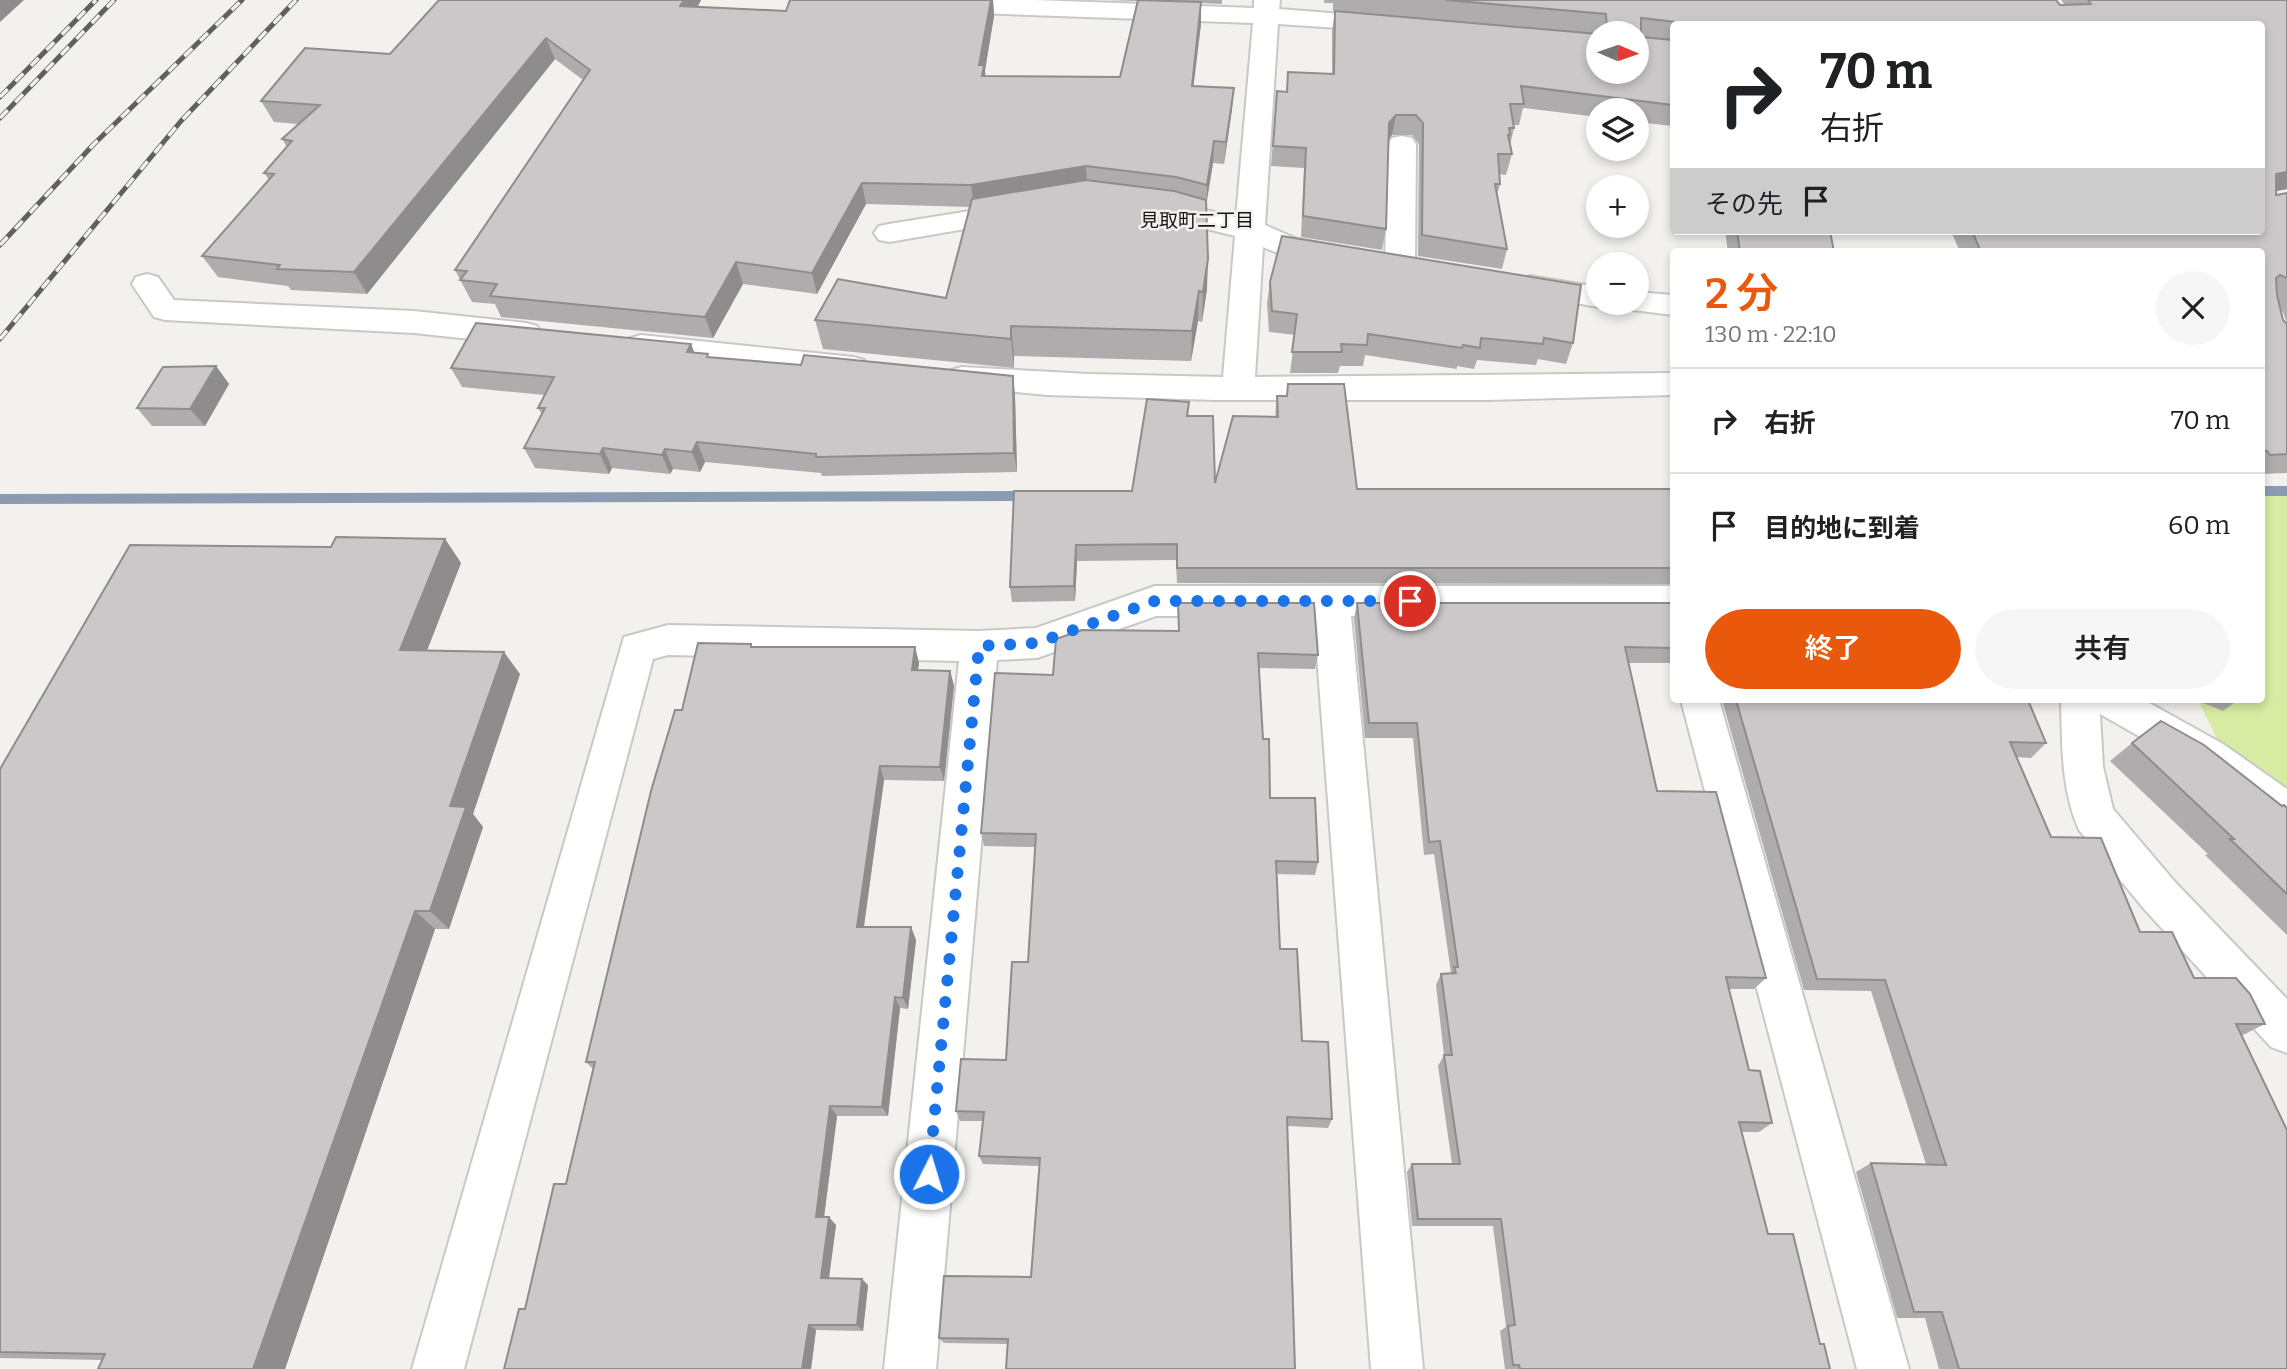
<!DOCTYPE html>
<html lang="ja">
<head>
<meta charset="utf-8">
<style>
  body { margin:0; font-family:Bitter,"Noto Sans JP",serif; background:#f6f6f6; color:#202124; height:100vh; display:flex; flex-direction:column; font-size:26px; white-space:nowrap }
  * { box-sizing:border-box; margin:0 }
  p { font-size:23px; color:#757577 }
  .icon { flex:none; width:38px; height:38px; fill:none; stroke:currentColor; stroke-width:2; stroke-linecap:round; stroke-linejoin:round }
  .map { position:relative; flex:1; overflow:hidden }
  .side { position:absolute; left:1670px; top:248px; width:595px; height:455px; display:flex; flex-direction:column; background:#fff; border-radius:7px; box-shadow:0 4px 10px #0003 }
  .side>* { flex:none }
  .top-card { position:absolute; left:1670px; top:21px; width:595px; height:214px; border-radius:7px; box-shadow:0 4px 10px #0003; background:#fff; color:#202124; overflow:hidden }
  .needle { width:46px; rotate:92deg }
  .controls { position:absolute; left:1586px; top:21px; display:grid; gap:14px }
  .controls a { display:grid; place-items:center; width:63px; height:63px; border-radius:50%; background:#fff; box-shadow:0 4px 10px #0003; font-size:35px }
  .pin { position:absolute; display:grid; place-items:center; width:60px; height:60px; color:#fff; margin:-30px; border:4px solid #fff; border-radius:50%; box-shadow:0 2px 7px #0007 }
  .me { position:absolute; width:77px; margin:-38px; rotate:5deg; stroke-linejoin:round; filter:drop-shadow(0 0 5px #0008) }
  .turn { display:flex; align-items:center; gap:24px; height:147px; padding:0 35px; font-size:32px }
  .turn .icon { width:91px; height:91px; stroke-width:2.5 }
  .turn b { display:block; font-size:49px; line-height:60px }
  .then { display:flex; align-items:center; height:66px; padding:0 35px; background:#0003; gap:14px; font-size:26px }
  .round { display:grid; place-items:center; flex:none; width:74px; height:74px; border-radius:37px; background:#f6f6f6 }
  .overview { display:flex; align-items:center; justify-content:space-between; height:119px; padding:0 35px }
  h1 { font-size:42px; font-weight:600; line-height:52px; color:#ea580c }
  .button { display:flex; gap:14px; margin-top:auto; padding:14px 35px }
  .button a { flex:1; height:80px; border-radius:42px; background:#ea580c; color:#fff; font-size:28px; font-weight:600; line-height:80px; text-align:center }
  .button a+a { background:#f6f6f6; color:#202124 }
  ul { padding:0; list-style:none }
  li { display:flex; align-items:center; gap:21px; height:105px; padding:0 35px; border-top:2px solid #e0e0e0 }
  li div { flex:1 }
  li b { display:block; font-size:26px }
  li em { font-style:normal }
  .map>svg:first-child { display:block }
  .green { fill:#d7eca2 }
  .lines { fill:none; stroke-linecap:round; stroke-linejoin:round }
  .stream { fill:#8b9cb2; fill-rule:evenodd }
  .street-casing { stroke:#c8c8c4; stroke-width:4 }
  .street { fill:#fff; fill-rule:evenodd }
  .rail-casing { stroke:#61605f; stroke-width:5 }
  .rail { stroke:#f2f1ee; stroke-width:3.5; stroke-dasharray:11; stroke-linecap:butt }
  .wall { fill:#afacad; fill-rule:evenodd }
  .shaded-wall { fill:#8f8c8d }
  .building { fill:#ccc8c9; stroke:#8f8c8d; stroke-width:2 }
  .route { stroke:#1a73e8; stroke-width:12; stroke-dasharray:0 21.6 }
  .labels { text-anchor:middle; stroke-width:5; stroke-linejoin:round; paint-order:stroke }
  .far-neighbourhood-label { font-size:19px; fill:#161615; stroke:#f2f1ee }
</style>
</head>
<body>
<div class="map">
<svg width="2287" height="1369" viewBox="0 0 2287 1369">
  <rect width="100%" height="100%" fill="#f2f1ee"/>
  <path class="green" d="M2261,494h26v302l-66,-49 -23,-47h63z"/>
  <g class="lines">
    <g class="stream">
      <rect x="2261" y="486" width="26" height="10"/>
      <path d="M1034,491l7,5 -7,5 -1034,3v-10z"/>
    </g>
    <defs>
      <g id="street">
        <path d="M821,0h214l219,8v-8h26l-1,9 114,9 4,5 -4,5 -9,3 -106,-7 -13,201 32,14 46,8 4,7 -4,7c-25,7 -57,-4 -80,-14l-8,130 418,-4v22l-186,5h-271l-169,-5 -96,-9 -5,-8 5,-8 11,-3 127,7 134,3 12,-141 -91,-23 -5,-6 5,-6 10,-3 82,19 17,-194 -419,-15 -9,-3z"/>
        <path d="M1402,136l10,2 4,6 -1,120 -4,7 -11,3 -11,-3 -4,-7 3,-120 4,-6z"/>
        <path d="M1019,203l10,3 5,6 -5,6 -140,24 -10,-2 -5,-7 5,-7 10,-2z"/>
        <path d="M2161,231h41c-16,24 -53,21 -78,21l4,-7z"/>
        <path d="M147,274l11,3 16,23 240,11 112,12 11,3 5,8 -5,8 -11,3 -112,-12 -249,-13 -11,-3 -22,-33 4,-7z"/>
        <path d="M1530,276l68,11v16h12l-12,4 -79,-14 -4,-7 4,-7z"/>
        <path d="M1636,292l37,3v20l-48,-6 -4,-6h15z"/>
        <path d="M641,335l212,22 11,3 5,8 -5,8 -11,3 -223,-25 -5,-8 5,-8z"/>
        <path d="M1155,586h518v30h-322l72,753h-52l-57,-753h-158l-119,42 -40,2 -61,709h-52l75,-708 -291,-6 -15,4 -189,710h-52l212,-732 44,-12 311,6 57,-3z"/>
        <path d="M1681,700h38l190,669h-52z"/>
        <path d="M2061,700h83l79,44 64,45v41l-14,-5 -78,-57 -95,-54 3,53 10,42 62,73 112,117v54l-16,-6 -126,-137 -66,-80c-18,-40 -17,-87 -18,-130z"/>
      </g>
    </defs>
    <use href="#street" class="street-casing"/>
    <use href="#street" class="street"/>
    <defs>
      <g id="rail">
        <path d="M0,97l96,-97"/>
        <path d="M0,118l114,-118"/>
        <path d="M0,245l93,-100 149,-145"/>
        <path d="M0,339l181,-218 115,-121"/>
      </g>
    </defs>
    <use href="#rail" class="rail-casing"/>
    <use href="#rail" class="rail"/>
  </g>
  <g class="wall">
    <path d="M439,0h262l-4,7 89,4 4,-11h203l1,16 -9,54v6l135,1 17,-76 -30,-1h115v4l-21,-1v21l-8,62 39,23 -8,55 -11,-1 -7,42 1,84 -5,33 -4,-1 -7,40 -177,-5v12l-191,-19 -8,-29 131,-22 24,-91 -104,-3 -49,90 -74,-10 -30,54 -212,-21 -6,-13 -23,-2 -17,-32 128,-190 -28,-21 -188,235 -76,-4 -3,-4 -70,-9 -16,-21 67,-76 -5,-7 23,-26 -5,-8 16,-15 -24,-2 -13,-21 129,-47z"/>
    <path d="M1324,0h732l4,5h5l-4,-5h226v189l-11,2v4l11,-2v131l-4,-12 -3,-3 3,11 4,4v149l-26,1v-222h-301l-9,-21h203l-3,2 30,1h44l-2,-3h38v-207h-588v102l-37,-4v-12h-38v7l-75,-9 -4,17h-5v3l-4,17 2,9 -6,21 -7,-1 1,10 -3,11 10,54 -5,20 -84,-13 1,-112 -7,-9h-20l-4,5 -2,89 -4,21 -81,-13 3,-69 -33,-2 6,-75 9,1 2,-20 44,2v-43l3,-20h-2v-8h-9zM1598,33h38l-38,39z"/>
    <path d="M1725,231h105l4,21h-106z"/>
    <path d="M1270,282l303,61 -7,21 -28,-5 -2,6 -59,-5 -3,9 -17,-3v3l-92,-14 -2,11h-23l-2,7h-48l5,-38 -26,-3 -2,-29z"/>
    <path d="M695,353l14,4 92,8 212,11 2,20 2,76 -195,4 -1,-3 -116,-11 -5,10 -27,-3 -3,5 -58,-6 -3,6 -74,-6 -11,-20 18,-34 -4,-6 7,-13 -83,-8 -11,-19z"/>
    <path d="M216,366l13,18 -24,42h-53l-15,-18z"/>
    <path d="M1277,396l80,93h316v95l-496,-1 -1,-23 -99,1 -2,40 -63,1 -2,-15 122,-96 57,-89 -1,14 27,67 60,-66z"/>
    <path d="M445,539l16,24 -34,88 93,23 -47,140 10,13 -34,102h-14l-150,440h-187l4,-9 -102,-2v-589l331,-222z"/>
    <path d="M1178,603l140,52 -3,14 -56,-1 4,71 7,59 48,64 -3,13 -38,-1 3,75 22,92 30,78 -4,9 -40,-2 -281,218 -63,-1 -5,-5 92,-61 8,-111 -56,-2 -4,-8 4,-35h-23l-4,-10 50,-51 22,-98 7,-115 -51,-1 -3,-13 72,-158 125,-44z"/>
    <path d="M1357,603h316v60h-44l28,128 109,187 -12,11h-25l20,81 23,53 -13,9h-17l26,102 52,110 10,25h-325l-5,-38 6,-4 -13,-101h-81l-5,-54 5,-8h40l-14,-98 6,-11 -8,-70 5,-11 10,-1 -17,-119 -10,1 -11,-117h-48l-11,-119z"/>
    <path d="M752,647h163l4,16 -1,7 32,1 4,15 -10,95 -60,-1 -20,147h47l5,13 -8,69 -8,-1 -12,108h-51l-13,101 12,8 -7,53 39,7 -5,46 -47,-1 -5,39h-307l21,-60 41,-125 27,-115 -7,-7 96,-352z"/>
    <path d="M1722,700h306l18,43 -15,15 -15,-1 35,80 89,95 54,46 71,46 -22,11h-2l46,334h-348l-14,-51h-28l-41,-146 15,-9 55,1 -55,-173 -67,-1z"/>
    <path d="M2196,700h42l-15,11z"/>
    <path d="M2132,743l150,63 5,2v127l-82,-80 3,-1 -98,-93z"/>
  </g>
  <g class="shaded-wall">
    <path d="M0,0h24l-24,22z"/>
    <path d="M684,0h17l-14,28 -7,-22z"/>
    <path d="M991,0h2l1,16 -9,54 1,17 -7,-22z"/>
    <path d="M1201,2v22l-10,83 1,-21z"/>
    <path d="M546,38l9,21 -188,235 -13,-22z"/>
    <path d="M1234,88l-2,21 -8,55 2,-22z"/>
    <path d="M1396,115l-4,20 -7,9 4,-21z"/>
    <path d="M1214,141l-1,22 -7,43 1,-21z"/>
    <path d="M1086,166l1,21 -113,20 -3,-22z"/>
    <path d="M2287,172v17l-26,5 15,-20z"/>
    <path d="M862,183l4,21 -49,90 -5,-21z"/>
    <path d="M1208,259l-1,30 -5,33 1,-30z"/>
    <path d="M736,262l7,22 -30,54 -8,-21z"/>
    <path d="M1199,291l-1,30 -7,40 1,-30z"/>
    <path d="M1011,326l3,30v12l-3,-29z"/>
    <path d="M691,344l8,20 -12,-12z"/>
    <path d="M216,366l13,18 -24,42 -15,-17z"/>
    <path d="M1013,376l2,20 2,76 -3,-19z"/>
    <path d="M697,442l8,20 -5,10 -8,-20z"/>
    <path d="M603,448l9,20 -3,6 -9,-20z"/>
    <path d="M665,449l8,20 -3,5 -8,-19z"/>
    <path d="M445,539l16,24 -43,110 -18,-23z"/>
    <path d="M1076,545l1,16 -2,40 -1,-15z"/>
    <path d="M915,647l4,16 -3,22 -4,-15z"/>
    <path d="M504,652l16,22 -47,140 10,13 -34,102 -19,-18 20,-105z"/>
    <path d="M950,671l4,15 -10,95 -4,-14z"/>
    <path d="M880,766l4,14 -22,159 -5,-12z"/>
    <path d="M415,911l20,18 -150,440h-32z"/>
    <path d="M911,927l5,13 -8,69 -5,-11z"/>
    <path d="M895,997l5,11 -12,108 -6,-9z"/>
    <path d="M830,1106l7,10 -14,109 -7,-8z"/>
    <path d="M829,1217l7,8 -8,60 -7,-7z"/>
    <path d="M862,1279l6,6 -5,46 -6,-6z"/>
    <path d="M809,1325l7,5 -5,39h-9z"/>
  </g>
  <g class="building">
    <path d="M439,0h245l-4,6 106,5 4,-11h201l-12,65h5l-2,11 138,1 18,-77 63,2 -9,84 42,2 -8,54 -12,-1 -7,44 -31,-8 -90,-11 -115,19 -109,-2 -50,90 -76,-11 -31,55 -215,-21 7,-12 -37,-4 7,-9 -12,-1 135,-200 -44,-32 -192,234 -77,-3 3,-4 -78,-9 72,-82 -10,-1 28,-32 -10,-2 38,-34 -59,-4 44,-53 85,6z"/>
    <path d="M1446,0h610l4,5 31,-1 -3,-4h199v172l-11,2v21l11,-2v85l-7,-3 -4,3 1,17 6,25 4,4v130l-17,1 -3,-4 -6,-1v-198h-280l-9,-21h165v1l44,2 7,-3h30l3,3 33,-1 -2,-2h9v-207h-578v-1l-42,-5v19l32,3v65l-152,-19 3,18h-14l4,24h-5l1,7h-2l4,19h-14l2,30h-5l12,65 -85,-14 1,-112 -7,-8h-20l-7,8 -3,106 -83,-13 3,-68 -33,-2 4,-55 10,1 1,-20 46,2 1,-63 263,23v38h38v-39h-31l2,-2 -1,-17z"/>
    <path d="M1086,180l88,11 32,9 2,59 -5,33 -4,-1 -7,40 -181,-5v13l-196,-19 23,-41 108,19 26,-99z"/>
    <path d="M1737,231h93l4,21h-94z"/>
    <path d="M1282,236l299,49 -8,58 -29,-5 -1,6 -62,-6 -1,10 -17,-3 -1,3 -94,-14 -1,11 -26,-1 1,8h-50l5,-38 -25,-3 -2,-29z"/>
    <path d="M476,323l215,21 -4,8 21,2 -1,3 94,8 3,-10 209,21 1,77 -198,4v-3l-119,-12 -5,10 -27,-3 -3,6 -59,-7 -3,6 -76,-6 21,-40h-7l16,-31 -103,-9z"/>
    <path d="M216,366l-26,43 -53,-1 26,-41z"/>
    <path d="M1288,384h56l13,105h316v79h-496v-24l-101,1 -2,41 -64,1 4,-96h118l15,-92 42,3 -2,14h26l2,67 18,-67 45,1 -1,-21h10z"/>
    <path d="M336,537l109,2 -45,111 104,2 -54,154 16,1 -36,104h-15l-162,458h-155l7,-15 -105,-2v-583l130,-224 201,2z"/>
    <path d="M1178,603h136l4,52 -60,-2 5,86h6l1,59h45l3,64 -42,-1 4,88h17l5,92 26,1 4,77 -45,-2 8,252h-289l2,-30 -69,-1 5,-62 87,1 9,-119 -61,-2 5,-44 -28,-1 5,-52 45,1 6,-98h16l8,-128 -55,-1 14,-160 58,2 3,-36 26,-9 97,1z"/>
    <path d="M1357,603h316v45l-48,-1 32,144 59,1 50,186 -40,-1 23,93 11,1 12,52 -33,-1 29,112h25l27,110h4l6,25h-310l-1,-4h-6l-5,-39 7,-1 -14,-106h-83l-6,-55h48l-16,-109h8l-11,-81 15,-1 -2,-6h4l-18,-126 -11,1 -12,-119h-48z"/>
    <path d="M698,643l53,1v3h164l-3,23 38,1 -10,96 -60,-1 -23,161h54l-8,71 -8,-1 -13,110 -52,-1 -14,111h13l-8,61 41,1 -5,46h-48l-7,44h-298l15,-60h6l29,-125h12l29,-122h-9l65,-271 24,-81h7z"/>
    <path d="M1736,700h292l18,43 -36,-1 41,95 50,1 39,94h32l22,46h42l14,16 15,30h-29l51,106v239h-328l-17,-57h-28l-43,-149 75,2 -61,-185 -68,-1z"/>
    <path d="M2161,721l43,24 78,61 2,-1 3,3v86l-57,-55h4l-102,-96z"/>
  </g>
  <g class="lines">
    <path class="route" d="M929,1174l50,-528 58,-3 118,-42h255"/>
  </g>
  <g class="labels">
    <g class="far-neighbourhood-label">
      <text x="1197" y="227">見取町二丁目</text>
    </g>
  </g>
</svg>
<div class="controls">
<a><svg class="needle" viewBox="-14 -14 28 28"><path d="M0-13l5 13h-10z" fill="#e53935"/><path d="M0 13l5-13h-10z" fill="#757577"/></svg></a>
<a><svg class="icon" aria-label="layers" viewBox="0 0 24 24"><path d="M12 4l9 5-9 5-9-5zM3 14l9 5 9-5"/></svg></a>
<a>+</a>
<a>−</a>
</div>
<div class="pin" style="left:1410px;top:601px;background:#d93025"><svg class="icon" aria-label="arrive" viewBox="0 0 24 24"><path d="M6 21V4h12l-3 4 3 4H6"/></svg></div>
<svg class="me" style="left:929px;top:1174px" viewBox="-20 -20 40 40"><circle r="17" fill="#1a73e8" stroke="#fff" stroke-width="3"/><path d="M0-11L8 9 0 5-8 9z" fill="#fff"/></svg>
<div class="top-card">
<div class="turn"><svg class="icon" aria-label="right" viewBox="0 0 24 24"><path d="M7 20v-9h11M14 6l5 5-5 5"/></svg><div><b>70 m</b>右折</div></div>
<div class="then">その先<svg class="icon" aria-label="arrive" viewBox="0 0 24 24"><path d="M6 21V4h12l-3 4 3 4H6"/></svg></div>
</div>
<section class="side">
<div class="overview"><div><h1>2 分</h1><p>130 m · 22:10</p></div><a class="round"><svg class="icon" aria-label="close" viewBox="0 0 24 24"><path d="M6 6l12 12M18 6L6 18"/></svg></a></div>
<ul>
<li><svg class="icon" aria-label="right" viewBox="0 0 24 24"><path d="M7 20v-9h11M14 6l5 5-5 5"/></svg><div><b>右折</b></div><em>70 m</em></li>
<li><svg class="icon" aria-label="arrive" viewBox="0 0 24 24"><path d="M6 21V4h12l-3 4 3 4H6"/></svg><div><b>目的地に到着</b></div><em>60 m</em></li>
</ul>
<div class="button"><a>終了</a><a>共有</a></div>
</section>
</div>
</body>
</html>
